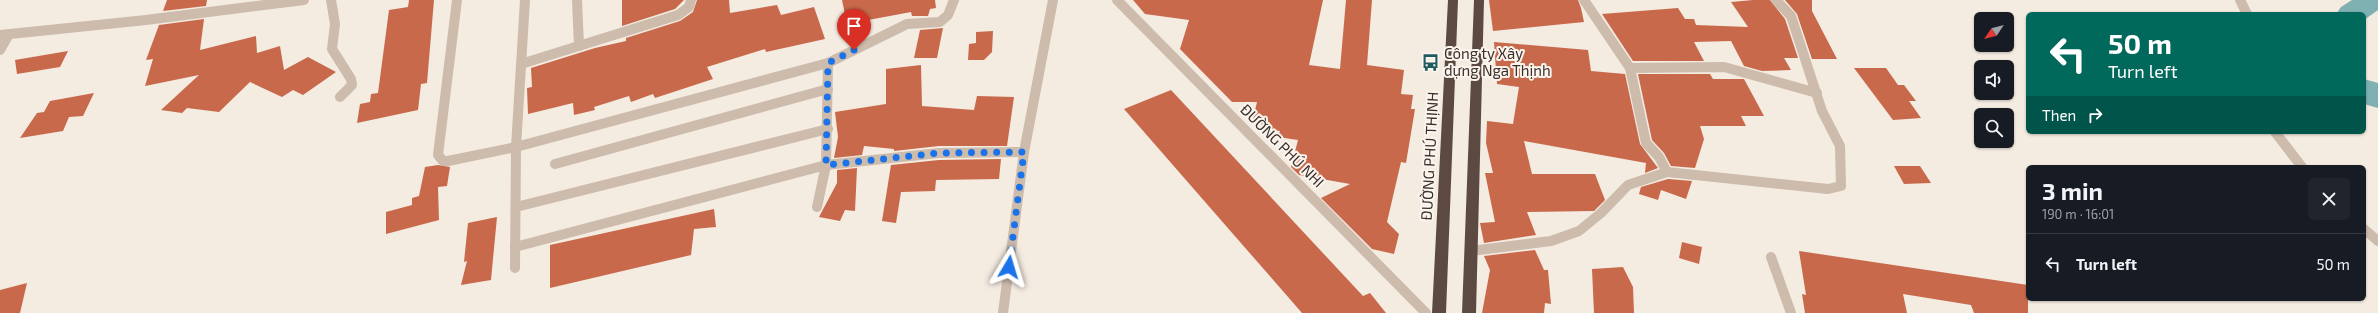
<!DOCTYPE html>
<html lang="en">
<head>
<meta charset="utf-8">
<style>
  body { margin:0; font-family:"Exo 2",sans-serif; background:#20242c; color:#f1f3f6; height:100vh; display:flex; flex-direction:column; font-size:15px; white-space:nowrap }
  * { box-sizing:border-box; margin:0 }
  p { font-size:13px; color:#9ea1a6 }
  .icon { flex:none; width:22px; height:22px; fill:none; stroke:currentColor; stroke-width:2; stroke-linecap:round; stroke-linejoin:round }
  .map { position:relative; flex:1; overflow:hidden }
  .side { position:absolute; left:2026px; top:165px; width:340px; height:136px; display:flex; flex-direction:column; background:#171b24; border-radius:6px; box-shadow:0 1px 3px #0004 }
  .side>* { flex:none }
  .banner { position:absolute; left:2026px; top:12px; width:340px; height:122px; border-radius:6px; box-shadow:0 1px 3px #0004; background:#00695c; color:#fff; overflow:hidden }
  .needle { width:26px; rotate:235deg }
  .controls { position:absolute; left:1974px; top:12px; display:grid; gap:8px }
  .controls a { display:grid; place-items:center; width:40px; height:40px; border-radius:6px; background:#171b24; box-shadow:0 1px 3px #0004; font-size:20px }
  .pin { position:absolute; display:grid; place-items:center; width:34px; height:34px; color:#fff; margin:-41px -17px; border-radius:50% 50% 50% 0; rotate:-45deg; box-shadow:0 0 4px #0007 }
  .pin .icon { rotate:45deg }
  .me { position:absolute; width:44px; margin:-22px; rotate:7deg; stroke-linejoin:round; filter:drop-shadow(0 0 3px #0008) }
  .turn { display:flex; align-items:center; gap:14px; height:84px; padding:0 16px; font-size:18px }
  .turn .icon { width:52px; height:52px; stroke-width:2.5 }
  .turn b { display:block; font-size:28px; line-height:34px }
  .then { display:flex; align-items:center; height:38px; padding:0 16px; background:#0003; gap:8px; font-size:15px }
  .round { display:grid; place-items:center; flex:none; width:42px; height:42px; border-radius:6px; background:#20242c }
  .headline { display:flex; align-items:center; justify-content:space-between; height:68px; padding:0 16px }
  h1 { font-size:24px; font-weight:700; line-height:30px }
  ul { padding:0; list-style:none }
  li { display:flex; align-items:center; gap:12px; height:60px; padding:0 16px; border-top:1px solid #363941 }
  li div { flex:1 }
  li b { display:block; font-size:15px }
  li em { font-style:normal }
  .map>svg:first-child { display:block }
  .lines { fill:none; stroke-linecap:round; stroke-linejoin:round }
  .river { fill:#7fb0b2; fill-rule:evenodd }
  .building { fill:#c8694b }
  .minor { stroke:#cdbbac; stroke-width:10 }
  .highway { fill:#5c4a42; fill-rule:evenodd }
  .route { stroke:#1a73e8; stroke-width:7; stroke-dasharray:0 12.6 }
  .labels { text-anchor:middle; stroke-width:4; stroke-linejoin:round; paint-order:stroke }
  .poi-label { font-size:15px; fill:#3b302b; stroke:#fbf5ee; text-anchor:start }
  .street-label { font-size:15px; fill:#3b302b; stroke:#fbf5ee }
</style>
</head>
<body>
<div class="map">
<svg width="2378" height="313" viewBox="0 0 2378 313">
  <rect width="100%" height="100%" fill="#f4ebe1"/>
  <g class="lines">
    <g class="river">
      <path d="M2352,0h26v10l-14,10v-6h-28l5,-7z"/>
      <path d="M2364,79l14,4v25l-14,-4z"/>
    </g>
  </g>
  <g class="building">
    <path d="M167,0h40l-1,6 -43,5z"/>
    <path d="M409,0h25l-7,83 -6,1 -3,26 -61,13 3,-19 10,-2 1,-8 7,-1 11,-83 19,-3z"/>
    <path d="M622,0h62l-9,9 -53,17z"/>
    <path d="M697,0h32l1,13 47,-8 4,10 33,-8 11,32 -59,13 -1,-3 -58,18 6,12 -58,19 -2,-4 -22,8 -2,-6 -35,11 1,3 -21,5 -1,-12 -45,11 -1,-26 5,-1 -1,-19 64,-20 31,-7v-3l54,-17 13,-9z"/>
    <path d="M842,0h93l1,8 -6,1 -2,7h-16l-1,-4 -64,12z"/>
    <path d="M1133,0h190l-14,65 31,4 6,-69h26l-5,65 37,5 -3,24 12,1 -2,14h4l-9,54 -5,-1 -14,60 12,12 -5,20 -22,-5 -51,-51 29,-14 -51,-9 -8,-8 7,-27 -20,-3 2,-6 -19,-3 1,-4 -10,-1 5,-21h-25l-52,-53 9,-29 -44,-6z"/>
    <path d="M1489,0h89l3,8 3,14 -91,9z"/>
    <path d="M1753,0h17l15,19 13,39h-14l7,12 -29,1 -18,-5 -13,-25 -37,1 10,19h-71l-31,-47 76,-6 7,11h9l2,6 52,2 -17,-25z"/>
    <path d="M1785,0h27v11l25,48h-25l-15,-45z"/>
    <path d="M204,19l-4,31 56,-14 1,17 23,-7 4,24 24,-13 28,15 -33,23 -10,-5 -11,7 -32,-15 -31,30 -32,-4 -5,5 -21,-3 38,-35 -54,11 8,-27 -7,1 13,-35z"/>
    <path d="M943,28l-6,30h-23l6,-28z"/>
    <path d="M993,31l-1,21 -8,8h-16l1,-16 7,-1v-11z"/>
    <path d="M1494,42l94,8 3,21 34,3 15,70 18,24 -13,5 1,-10 -122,-22 8,33h63l10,26 -11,11 -67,1 9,23 -52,8 -4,-20 15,-1 -10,-49h8l-7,-30 1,-22 26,3 6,-37 -22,-3z"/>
    <path d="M68,51l-8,16 -43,7 -2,-14z"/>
    <path d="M921,65l1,41 52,4 3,-14 37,1 -7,49h-68l-45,5v-2l-30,-3 -2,9 -28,3 4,-21 -3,-25 51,-8v-35z"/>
    <path d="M1854,68h32l12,17h6l12,16h-7l12,17 -28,2z"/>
    <path d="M1638,74h72l3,5h31l20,37h-23l5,10h-46l4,13 -9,29 -24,-2 -7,-13 -12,-13z"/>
    <path d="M1171,90l192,206 7,-3 16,20h-84l-178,-204z"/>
    <path d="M94,93l-11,23 -14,1 -6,14 -43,7 17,-25 7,-1 6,-11z"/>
    <path d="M1001,159l-2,20 -63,1 -1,11 -34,1 -5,31 -14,-2 9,-56 48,-5z"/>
    <path d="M438,165l12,2 -3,19 -9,1 1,33 -53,14v-22l26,-7v-7l7,-2 6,-29z"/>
    <path d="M1894,166h26l11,17 -27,1z"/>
    <path d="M857,168l-2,43 -10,-1 -5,11 -21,-4 18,-34v-13z"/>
    <path d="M1668,179l24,2 -6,18 -25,-9 -3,10 -19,-6 2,-7z"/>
    <path d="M714,209l2,18 -22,2 -3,26 -141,33v-43z"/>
    <path d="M497,217l-6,63 -30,5 6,-24 -3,1 4,-39z"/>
    <path d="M1682,242l20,5 -3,17 -20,-6z"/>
    <path d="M1535,250l9,20h4l3,34 -6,-1 -1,10h-62l8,-43 -6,-14z"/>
    <path d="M1799,251l229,34v28h-54l-3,-8 -68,-11 4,19h-102l-3,-19 4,1z"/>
    <path d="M1623,267l10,20 1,26h-40l-2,-44z"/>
    <path d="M27,283l-7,30h-20v-23z"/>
  </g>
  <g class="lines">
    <g class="minor">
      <path d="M331,0l4,24 -3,25 19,30 1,6 -12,12"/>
      <path d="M457,0l-19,155 5,6h5l68,-14 -1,121"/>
      <path d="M525,0l-9,147 312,-84 79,-39 33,-2 8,-7 6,-15"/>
      <path d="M577,0l2,46"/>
      <path d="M1117,0l309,313"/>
      <path d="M2240,0l7,14"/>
      <path d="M0,35l146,-15 158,-20"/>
      <path d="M0,50l9,-16"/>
      <path d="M521,64l157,-49 11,-8 2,-7"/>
      <path d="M1630,68l94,-1 93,26"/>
      <path d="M2275,132l27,35"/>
      <path d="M555,164l273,-75"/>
      <path d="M1667,172l161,17 13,-3 -1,-40 -18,-35 -31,-95 -15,-16"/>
      <path d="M516,207l312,-78"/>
      <path d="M817,207l9,-42 2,-102"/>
      <path d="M2364,229l14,12"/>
      <path d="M515,247l311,-82 113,-12 85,-1"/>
      <path d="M1471,251l80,-10 28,-10 22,-18 27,-28 39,-13 -8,-15 -13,-14 -16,-75 -46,-68"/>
      <path d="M1771,257l20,56"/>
      <path d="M1003,313l21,-161 29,-152"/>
    </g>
    <g class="highway">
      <path d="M1448,0h10l-12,313h-14z"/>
      <path d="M1474,0h10l-8,313h-14z"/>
    </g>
  </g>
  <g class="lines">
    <path class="route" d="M854,50l-26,13 -2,102 113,-12 85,-1 -15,115"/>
  </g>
  <defs>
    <symbol id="bus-bare" viewBox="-9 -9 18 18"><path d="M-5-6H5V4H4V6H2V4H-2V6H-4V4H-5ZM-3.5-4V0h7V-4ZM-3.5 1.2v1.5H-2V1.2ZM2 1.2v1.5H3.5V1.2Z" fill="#1f5a5e" stroke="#fbf5ee" stroke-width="2.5" paint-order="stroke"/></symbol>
  </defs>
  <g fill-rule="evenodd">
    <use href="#bus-bare" x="1418" y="50" width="25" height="25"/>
  </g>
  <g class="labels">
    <g class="poi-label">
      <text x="1444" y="59">Công ty Xây<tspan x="1444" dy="17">dựng Nga Thịnh</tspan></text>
    </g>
    <g class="street-label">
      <text transform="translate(1282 146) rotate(45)" y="5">ĐƯỜNG PHÚ NHI</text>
      <text transform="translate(1430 156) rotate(-87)" y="5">ĐƯỜNG PHÚ THỊNH</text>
    </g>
  </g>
</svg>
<div class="controls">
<a><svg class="needle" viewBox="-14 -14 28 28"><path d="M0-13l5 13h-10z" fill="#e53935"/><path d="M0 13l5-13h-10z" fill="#9ea1a6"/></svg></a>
<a><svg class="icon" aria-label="sound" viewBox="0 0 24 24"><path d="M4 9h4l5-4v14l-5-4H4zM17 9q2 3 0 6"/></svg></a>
<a><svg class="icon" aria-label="search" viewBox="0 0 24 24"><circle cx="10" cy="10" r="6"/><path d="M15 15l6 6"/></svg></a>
</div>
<div class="pin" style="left:854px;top:50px;background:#d93025"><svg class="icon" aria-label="arrive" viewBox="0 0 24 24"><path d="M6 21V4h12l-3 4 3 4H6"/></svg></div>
<svg class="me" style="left:1009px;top:267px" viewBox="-20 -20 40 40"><path d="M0-17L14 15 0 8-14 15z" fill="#1a73e8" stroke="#fff" stroke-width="4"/></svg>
<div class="banner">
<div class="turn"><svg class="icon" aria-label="left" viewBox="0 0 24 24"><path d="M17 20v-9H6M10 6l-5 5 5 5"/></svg><div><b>50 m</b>Turn left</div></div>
<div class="then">Then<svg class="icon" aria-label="right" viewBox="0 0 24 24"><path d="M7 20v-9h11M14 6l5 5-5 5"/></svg></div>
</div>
<section class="side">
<div class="headline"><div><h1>3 min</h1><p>190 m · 16:01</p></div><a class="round"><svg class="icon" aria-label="close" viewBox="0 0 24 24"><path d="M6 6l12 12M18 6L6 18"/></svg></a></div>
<ul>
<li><svg class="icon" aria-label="left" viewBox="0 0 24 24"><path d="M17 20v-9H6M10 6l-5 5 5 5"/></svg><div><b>Turn left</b></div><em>50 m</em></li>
</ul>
</section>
</div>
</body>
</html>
